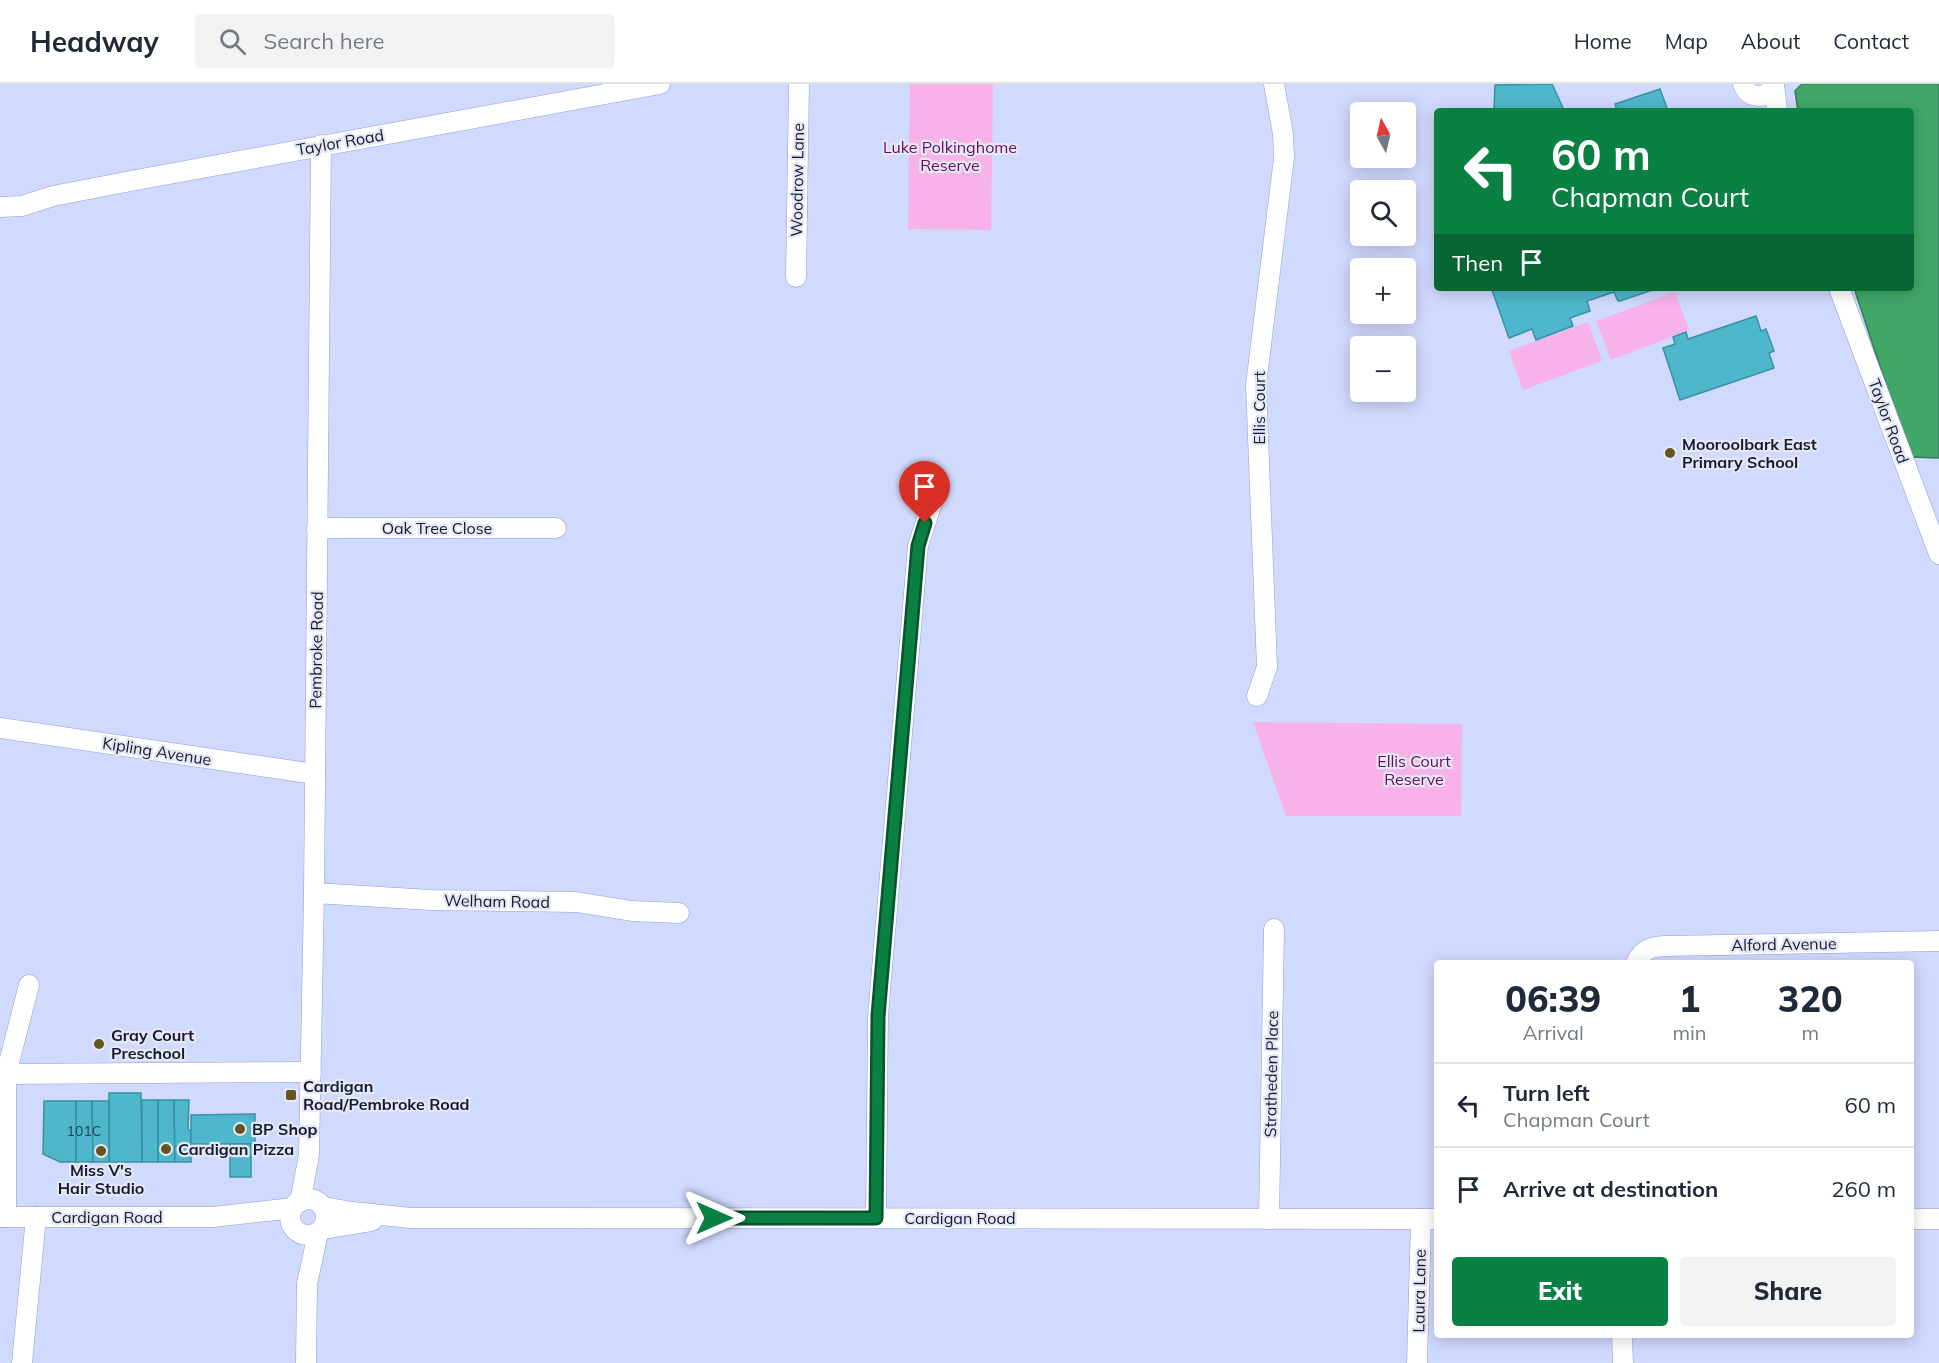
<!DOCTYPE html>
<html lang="en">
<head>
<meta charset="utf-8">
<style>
  body { margin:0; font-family:Mulish,sans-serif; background:#f2f2f3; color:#1f2937; height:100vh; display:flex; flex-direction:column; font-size:22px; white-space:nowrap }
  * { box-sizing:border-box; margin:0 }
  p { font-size:20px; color:#747a83 }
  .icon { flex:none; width:33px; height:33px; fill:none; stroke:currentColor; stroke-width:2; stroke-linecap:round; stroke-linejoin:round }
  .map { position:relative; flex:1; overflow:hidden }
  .sheet { position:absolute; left:1434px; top:876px; width:480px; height:378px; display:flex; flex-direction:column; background:#fff; border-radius:6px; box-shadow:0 3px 15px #0003 }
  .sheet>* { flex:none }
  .top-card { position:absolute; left:1434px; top:24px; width:480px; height:183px; border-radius:6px; box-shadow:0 3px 15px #0003; background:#0b8043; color:#fff; overflow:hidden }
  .needle { width:39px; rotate:352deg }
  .buttons { position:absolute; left:1350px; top:18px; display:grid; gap:12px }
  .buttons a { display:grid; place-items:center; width:66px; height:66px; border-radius:6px; background:#fff; box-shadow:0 3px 15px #0003; font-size:30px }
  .pin { position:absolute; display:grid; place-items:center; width:51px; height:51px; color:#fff; margin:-62px -26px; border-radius:50% 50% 50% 0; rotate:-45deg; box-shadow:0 0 6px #0007 }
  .pin .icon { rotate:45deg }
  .me { position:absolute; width:66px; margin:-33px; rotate:90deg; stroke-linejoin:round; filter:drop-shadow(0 0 4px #0008) }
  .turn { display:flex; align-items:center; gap:21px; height:126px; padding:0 18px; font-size:27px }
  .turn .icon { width:78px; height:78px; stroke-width:2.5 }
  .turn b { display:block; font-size:42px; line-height:51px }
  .then { display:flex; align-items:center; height:57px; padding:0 18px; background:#0003; gap:12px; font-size:22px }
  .eta { display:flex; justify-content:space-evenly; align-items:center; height:102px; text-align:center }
  .eta b { font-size:36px; font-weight:800; line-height:42px }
  .action { display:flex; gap:12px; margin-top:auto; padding:12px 18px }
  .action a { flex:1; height:69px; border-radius:6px; background:#0b8043; color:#fff; font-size:24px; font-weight:800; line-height:69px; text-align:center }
  .action a+a { background:#f2f2f3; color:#1f2937 }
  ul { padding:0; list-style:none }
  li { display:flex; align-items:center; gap:18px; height:84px; padding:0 18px; border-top:2px solid #e0e1e3 }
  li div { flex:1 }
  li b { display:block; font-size:22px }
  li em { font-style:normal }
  header { display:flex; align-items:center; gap:36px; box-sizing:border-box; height:84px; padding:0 30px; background:#fff; border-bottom:2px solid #e0e1e3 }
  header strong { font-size:28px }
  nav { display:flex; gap:33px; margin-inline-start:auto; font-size:21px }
  .search { width:420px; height:54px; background:#f2f2f3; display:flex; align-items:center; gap:15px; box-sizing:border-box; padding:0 21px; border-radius:6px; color:#747a83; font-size:22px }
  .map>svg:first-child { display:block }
  .green { fill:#f7b3e9 }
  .water { fill:#40a769; stroke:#337d58; stroke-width:1.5 }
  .building { fill:#4fb7cc; stroke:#3a91a3; stroke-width:1.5 }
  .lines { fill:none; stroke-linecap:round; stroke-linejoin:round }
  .minor-casing { stroke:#909dd7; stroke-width:21 }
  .minor { stroke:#fff; stroke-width:20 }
  .route-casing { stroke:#07532c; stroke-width:15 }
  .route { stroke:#0b8043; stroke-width:10 }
  .poi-dot { fill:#635421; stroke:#e4e8f4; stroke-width:2 }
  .labels { text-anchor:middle; stroke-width:4.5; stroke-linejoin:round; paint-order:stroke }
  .number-label { font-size:14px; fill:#244157 }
  .street-label { font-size:16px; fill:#161a30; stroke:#e4e8f4 }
  .park-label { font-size:16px; fill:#6b0860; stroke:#e4e8f4 }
  .poi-label { font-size:16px; font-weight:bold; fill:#161a30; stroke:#e4e8f4; text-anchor:start }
</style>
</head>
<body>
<header>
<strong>Headway</strong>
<div class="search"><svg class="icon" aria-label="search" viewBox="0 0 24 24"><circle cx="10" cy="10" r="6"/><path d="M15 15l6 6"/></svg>Search here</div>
<nav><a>Home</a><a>Map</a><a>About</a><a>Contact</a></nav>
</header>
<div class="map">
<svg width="1939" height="1279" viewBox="0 0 1939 1279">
  <rect width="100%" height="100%" fill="#d0d9fe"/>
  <g class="green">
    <path d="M910,0h83l-2,146 -83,-1z"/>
    <path d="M1675,208l14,38 -78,30 -15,-39z"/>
    <path d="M1588,238l14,39 -79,29 -14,-39z"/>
    <path d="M1253,638l209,2 -1,92h-175z"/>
  </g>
  <path class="water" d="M1802,0h137v374l-29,-1 -56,-169h57v-177h-113l-3,-20z"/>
  <g class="building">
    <path d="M1552,0l12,26 -70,1 1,-26z"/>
    <path d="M1660,5l8,22h-51l-2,-7z"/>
    <path d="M1499,204h159l-38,13h-2l-4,-9 -27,9 3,10 -20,7 3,8 -37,14 -4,-11 -23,9 -17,-48z"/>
    <path d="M1756,232l5,15 5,-2 8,22 -5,2 5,15 -94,32 -17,-52 12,-4 -2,-7 13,-5 2,7z"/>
    <path d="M109,1009h32l1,69h-33z"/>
    <rect x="142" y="1016" width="16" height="62"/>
    <path d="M158,1016h16l1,62h-17z"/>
    <path d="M174,1016h15l-1,30h3v32h-16z"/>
    <path d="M44,1017h32v61h-16l-17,-8z"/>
    <path d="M76,1017h16l1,61h-17z"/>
    <path d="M92,1017h17v61h-16z"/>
    <path d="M255,1030v30h-64v-29z"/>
    <rect x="230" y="1060" width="21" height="33"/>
  </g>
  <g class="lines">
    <defs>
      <g id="minor">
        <path d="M1743,0c4,12 14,14 25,10l6,-10"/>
        <path d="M1774,0l3,27"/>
        <path d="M0,123l22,-1 31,-10 83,-16 524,-96"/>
        <path d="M796,193l3,-193"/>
        <path d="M1839,204l100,266"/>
        <path d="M317,444h239"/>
        <path d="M1257,612l10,-29 -11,-282 28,-227 -1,-24 -9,-50"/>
        <path d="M0,644l315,46"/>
        <path d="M314,809l117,7 145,2 56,9 47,2"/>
        <path d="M1636,879c6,-13 14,-16 28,-17l275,-5"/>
        <path d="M6,990l305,-2"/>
        <circle cx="308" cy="1133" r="18"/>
        <path d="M300,1118l9,-47 5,-262 7,-748"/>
        <path d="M323,1123l30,5 58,6 1026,1"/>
        <path d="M0,1133h213l80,-9"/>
        <path d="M6,1133v-143l23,-89"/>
        <path d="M876,1134l2,-202 40,-470 15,-46"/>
        <path d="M1269,1135l5,-290"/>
        <path d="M1911,1135h28"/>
        <path d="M323,1145l49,-8"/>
        <path d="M1622,1251l1,28"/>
        <path d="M22,1279l14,-146"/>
        <path d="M306,1279l1,-79 11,-51"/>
        <path d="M1417,1279l4,-144"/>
      </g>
    </defs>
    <use href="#minor" class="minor-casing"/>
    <use href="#minor" class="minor"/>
  </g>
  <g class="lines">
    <defs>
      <path id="route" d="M714,1134h162l2,-202 40,-470 7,-23"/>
    </defs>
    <use href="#route" class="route-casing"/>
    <use href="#route" class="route"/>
  </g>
  <g class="poi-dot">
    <circle cx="1670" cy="369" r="6"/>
    <circle cx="99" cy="960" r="6"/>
    <rect x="285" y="1005" width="12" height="12" rx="3"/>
    <circle cx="240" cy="1045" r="6"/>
    <circle cx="166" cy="1065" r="6"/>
    <circle cx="101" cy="1067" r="6"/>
  </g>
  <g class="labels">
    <g class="number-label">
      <text x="84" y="1052">101C</text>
    </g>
    <g class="street-label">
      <text transform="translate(340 58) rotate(-10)" y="6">Taylor Road</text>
      <text transform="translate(797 96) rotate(-89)" y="6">Woodrow Lane</text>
      <text transform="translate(1259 324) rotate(-90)" y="6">Ellis Court</text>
      <text transform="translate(1889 337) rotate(70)" y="6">Taylor Road</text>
      <text x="437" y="450">Oak Tree Close</text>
      <text transform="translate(316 566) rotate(-89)" y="6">Pembroke Road</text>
      <text transform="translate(157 667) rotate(9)" y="6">Kipling Avenue</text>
      <text transform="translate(497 817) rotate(1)" y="6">Welham Road</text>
      <text transform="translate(1784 860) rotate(-1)" y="6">Alford Avenue</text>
      <text transform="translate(1271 990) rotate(-89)" y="6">Stratheden Place</text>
      <text x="107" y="1139">Cardigan Road</text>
      <text x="960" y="1140">Cardigan Road</text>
      <text transform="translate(1419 1207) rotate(-89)" y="6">Laura Lane</text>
    </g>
    <g class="park-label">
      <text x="950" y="69">Luke Polkinghome<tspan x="950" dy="18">Reserve</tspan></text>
      <text x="1414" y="683">Ellis Court<tspan x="1414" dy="18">Reserve</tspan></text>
    </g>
    <g class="poi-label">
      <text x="1682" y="366">Mooroolbark East<tspan x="1682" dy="18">Primary School</tspan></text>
      <text x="111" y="957">Gray Court<tspan x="111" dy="18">Preschool</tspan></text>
      <text x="303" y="1008">Cardigan<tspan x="303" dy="18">Road/Pembroke Road</tspan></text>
      <text x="252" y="1051">BP Shop</text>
      <text x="178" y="1071">Cardigan Pizza</text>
      <text x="101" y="1092" text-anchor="middle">Miss V's<tspan x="101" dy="18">Hair Studio</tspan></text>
    </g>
  </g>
</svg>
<div class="buttons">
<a><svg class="needle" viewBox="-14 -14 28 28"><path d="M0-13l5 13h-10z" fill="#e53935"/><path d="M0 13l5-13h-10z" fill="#747a83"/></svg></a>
<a><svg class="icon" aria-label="search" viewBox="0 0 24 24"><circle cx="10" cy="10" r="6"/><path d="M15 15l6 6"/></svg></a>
<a>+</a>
<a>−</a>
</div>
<div class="pin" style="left:925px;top:439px;background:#d93025"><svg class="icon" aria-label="arrive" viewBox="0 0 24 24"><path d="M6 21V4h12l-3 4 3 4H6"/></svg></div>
<svg class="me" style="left:714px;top:1134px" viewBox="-20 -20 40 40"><path d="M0-17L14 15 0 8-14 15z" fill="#0b8043" stroke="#fff" stroke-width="4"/></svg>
<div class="top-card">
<div class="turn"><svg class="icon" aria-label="left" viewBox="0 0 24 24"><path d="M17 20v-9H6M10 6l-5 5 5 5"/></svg><div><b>60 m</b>Chapman Court</div></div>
<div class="then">Then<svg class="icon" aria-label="arrive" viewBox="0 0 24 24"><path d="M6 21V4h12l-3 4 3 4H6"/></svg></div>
</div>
<section class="sheet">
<div class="eta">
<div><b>06:39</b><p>Arrival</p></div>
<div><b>1</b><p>min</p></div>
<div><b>320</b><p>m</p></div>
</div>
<ul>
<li><svg class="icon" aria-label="left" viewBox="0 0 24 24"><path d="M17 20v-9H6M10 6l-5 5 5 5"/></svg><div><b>Turn left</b><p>Chapman Court</p></div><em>60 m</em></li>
<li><svg class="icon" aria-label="arrive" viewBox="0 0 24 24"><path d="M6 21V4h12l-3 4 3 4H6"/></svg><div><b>Arrive at destination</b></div><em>260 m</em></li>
</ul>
<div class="action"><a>Exit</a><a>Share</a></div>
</section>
</div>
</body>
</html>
